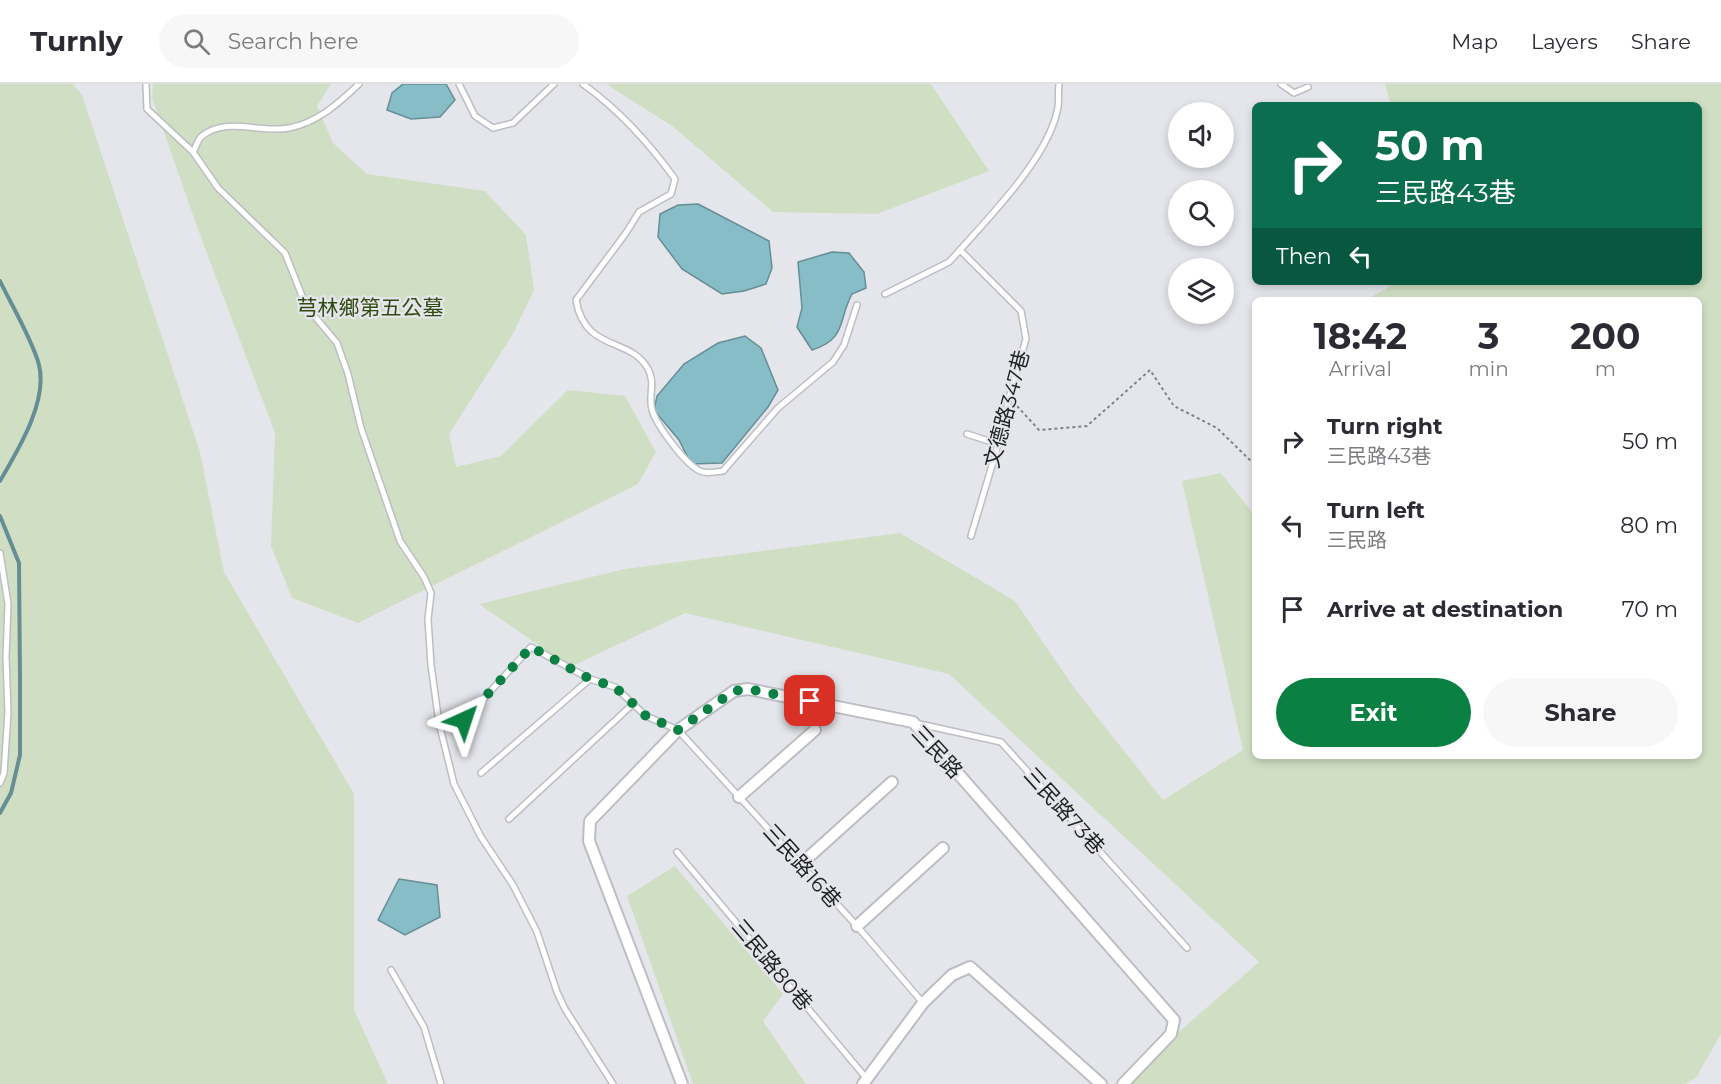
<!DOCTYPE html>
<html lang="en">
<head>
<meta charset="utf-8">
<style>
  body { margin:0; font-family:Montserrat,"Noto Sans TC",sans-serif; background:#f7f7f7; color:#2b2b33; height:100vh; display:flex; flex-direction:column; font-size:22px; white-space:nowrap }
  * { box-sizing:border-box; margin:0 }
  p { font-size:20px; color:#7c7c81 }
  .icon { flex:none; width:33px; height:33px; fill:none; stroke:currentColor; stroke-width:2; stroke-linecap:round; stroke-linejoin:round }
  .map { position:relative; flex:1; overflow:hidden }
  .details { position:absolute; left:1252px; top:213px; width:450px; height:462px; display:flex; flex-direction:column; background:#fff; border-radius:9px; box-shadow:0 3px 9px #0003 }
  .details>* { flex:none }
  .top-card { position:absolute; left:1252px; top:18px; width:450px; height:183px; border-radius:9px; box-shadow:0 3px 9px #0003; background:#0b6e4f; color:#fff; overflow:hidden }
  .buttons { position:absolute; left:1168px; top:18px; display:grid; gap:12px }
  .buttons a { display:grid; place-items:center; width:66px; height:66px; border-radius:50%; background:#fff; box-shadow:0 3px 9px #0003; font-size:30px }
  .pin { position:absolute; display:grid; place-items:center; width:51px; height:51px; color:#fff; margin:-26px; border-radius:12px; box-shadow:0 3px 9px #0006 }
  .me { position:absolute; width:66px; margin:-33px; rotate:42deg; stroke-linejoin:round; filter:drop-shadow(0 0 4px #0008) }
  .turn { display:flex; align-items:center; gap:21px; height:126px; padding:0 24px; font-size:27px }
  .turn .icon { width:78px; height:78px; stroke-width:2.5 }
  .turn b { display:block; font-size:42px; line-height:51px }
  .then { display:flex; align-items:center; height:57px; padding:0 24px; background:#0003; gap:12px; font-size:22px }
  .eta { display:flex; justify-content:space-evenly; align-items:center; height:102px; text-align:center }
  .eta b { font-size:36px; font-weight:700; line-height:42px }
  .action { display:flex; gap:12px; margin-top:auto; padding:12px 24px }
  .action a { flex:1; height:69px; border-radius:36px; background:#0b8043; color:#fff; font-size:24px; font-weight:700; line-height:69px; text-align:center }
  .action a+a { background:#f7f7f7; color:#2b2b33 }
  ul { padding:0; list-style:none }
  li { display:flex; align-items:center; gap:18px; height:84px; padding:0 24px }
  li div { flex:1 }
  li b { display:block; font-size:22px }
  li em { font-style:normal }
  header { display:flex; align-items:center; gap:36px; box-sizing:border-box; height:84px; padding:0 30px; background:#fff; border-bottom:2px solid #e1e1e2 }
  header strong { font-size:28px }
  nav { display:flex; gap:33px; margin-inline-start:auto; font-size:21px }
  .search { width:420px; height:54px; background:#f7f7f7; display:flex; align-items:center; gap:15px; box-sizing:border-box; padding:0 21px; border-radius:33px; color:#7c7c81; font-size:22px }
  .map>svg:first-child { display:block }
  .green { fill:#d0dfc4 }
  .water { fill:#86bdc7; stroke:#678e95; stroke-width:1.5 }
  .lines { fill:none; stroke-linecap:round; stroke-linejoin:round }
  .stream { stroke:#678e95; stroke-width:4 }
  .service-casing { stroke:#bdbec3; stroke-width:8 }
  .minor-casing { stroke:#bdbec3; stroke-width:14 }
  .path { stroke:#808184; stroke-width:2; stroke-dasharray:3 3; stroke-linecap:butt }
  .service { stroke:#fff; stroke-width:5 }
  .minor { stroke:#fff; stroke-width:10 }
  .route { stroke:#0b8043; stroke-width:10; stroke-dasharray:0 18 }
  .labels { text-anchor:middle; stroke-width:4.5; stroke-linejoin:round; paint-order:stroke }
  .park-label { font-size:21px; fill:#304b11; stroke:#e5e6eb }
  .street-label { font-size:21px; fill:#1e1f20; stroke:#e5e6eb }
</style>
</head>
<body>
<header>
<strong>Turnly</strong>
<div class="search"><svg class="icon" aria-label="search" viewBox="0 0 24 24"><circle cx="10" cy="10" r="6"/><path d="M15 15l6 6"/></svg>Search here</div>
<nav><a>Map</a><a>Layers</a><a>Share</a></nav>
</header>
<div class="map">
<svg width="1721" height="1000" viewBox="0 0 1721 1000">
  <rect width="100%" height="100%" fill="#e5e6eb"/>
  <g class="green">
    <path d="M0,0h73l9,11 118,357 24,120 130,222v216l34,74h-388z"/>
    <path d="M153,0h178l-14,22 16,37 34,31 118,17 41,44 8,55 -21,44 -64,100 7,33 45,-11 67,-66 57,6 31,56 -18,32 -280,139 -66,-25 -21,-52 4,-113 -75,-198 -48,-137z"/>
    <path d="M606,0h325l58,87 -112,43 -104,-2 -101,-86z"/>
    <path d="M1385,0h336v950l-25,44 -11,6h-566l140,-122 -310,-288 -264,-61 -115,54 -91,-63 146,-35 275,-36 115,68 60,88 88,111 80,-50 -61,-269 39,-8 34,43 1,240h444v-456h-335l33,-18h302v-177h-309z"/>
    <path d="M675,782l108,128 -20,27 43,63h-113l-66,-188z"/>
  </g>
  <g class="water">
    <path d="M403,0h43l9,16 -15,17 -29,2 -24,-9 5,-17z"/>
    <path d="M698,120l71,37 3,27 -6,16 -22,7 -22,3 -40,-25 -24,-32 2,-23 18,-9z"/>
    <path d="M832,168l17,1 15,19 2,16 -14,6c-14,26 -5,45 -40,56l-15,-23 5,-19 -4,-46z"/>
    <path d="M745,252l16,12 17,42 -10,17 -46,56 -31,1 -12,-24 -25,-30 3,-14 27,-32 34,-21z"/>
    <path d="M399,795l38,6 3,32 -35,18 -27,-15z"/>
  </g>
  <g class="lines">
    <g class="stream">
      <path d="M0,197c11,23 33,60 39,84 9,37 -21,85 -39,116"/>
      <path d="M0,432l19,47 1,115v77l-9,38 -11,20"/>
    </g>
    <defs>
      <g id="service">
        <path d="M146,0l1,25 46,43 25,36 67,65 21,53 31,37 11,31 13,54 39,113 24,36 7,16 -3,26 3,46 8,58 15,61 27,53 32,48 24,47 20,60 8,17 48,75"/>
        <path d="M459,0l16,32 18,12 20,-5 41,-39"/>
        <path d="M583,0c36,26 66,59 92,95l-4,15 -32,18 -13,21 -50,67c9,53 54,36 72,69 8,14 0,27 4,41 5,16 33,54 48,61 6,3 16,1 23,0l55,-63 55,-46 11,-17 13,-40"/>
        <path d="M1281,0l13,9 14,-6"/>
        <path d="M193,68c3,-5 5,-13 9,-16 25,-20 59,-2 87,-8 28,-5 50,-25 70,-44"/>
        <path d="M885,210l64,-32 11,-12"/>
        <path d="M967,350l31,10"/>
        <path d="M971,452l25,-84 13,-54 17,-59 -5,-28 -61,-61c32,-36 90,-95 98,-143 1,-7 0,-16 1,-23"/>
        <path d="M0,469l8,51 -2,53 2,55 -4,61 -4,10"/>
        <path d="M464,636l67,-73 59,32 25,8 31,29 32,14 179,196 66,77"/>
        <path d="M915,639l86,19 186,206"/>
        <path d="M481,689l109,-94"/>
        <path d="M509,735l125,-116"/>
        <path d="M677,768l190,227"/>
        <path d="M391,886l33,57 17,57"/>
      </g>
      <g id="minor">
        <path d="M739,713l76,-67"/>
        <path d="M801,780l91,-82"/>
        <path d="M857,842l86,-78"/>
        <path d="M682,1000l-93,-243 1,-20 88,-91 56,-39 14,-2 165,33 261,298 -3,14 -48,50"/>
        <path d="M863,1000l60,-81 29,-28 18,-8 131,117"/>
      </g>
    </defs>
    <use href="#service" class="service-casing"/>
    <use href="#minor" class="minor-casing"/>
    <path class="path" d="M1017,322l22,24 48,-4 63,-56 24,36 43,22 39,38"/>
    <use href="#service" class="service"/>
    <use href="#minor" class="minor"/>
  </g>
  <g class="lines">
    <path class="route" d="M464,636l67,-73 59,32 25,8 31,29 32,14 56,-39 14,-2 62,12"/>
  </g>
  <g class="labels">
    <g class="park-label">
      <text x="370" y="231">芎林鄉第五公墓</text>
    </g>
    <g class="street-label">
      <text transform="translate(1007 325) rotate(-75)" y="7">文德路347巷</text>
      <text transform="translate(937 668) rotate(47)" y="7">三民路</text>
      <text transform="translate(1064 727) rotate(48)" y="7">三民路73巷</text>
      <text transform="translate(802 782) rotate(48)" y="7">三民路16巷</text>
      <text transform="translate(772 881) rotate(50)" y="7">三民路80巷</text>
    </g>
  </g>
</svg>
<div class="buttons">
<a><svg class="icon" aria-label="sound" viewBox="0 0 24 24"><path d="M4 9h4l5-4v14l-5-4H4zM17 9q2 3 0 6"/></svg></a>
<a><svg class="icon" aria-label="search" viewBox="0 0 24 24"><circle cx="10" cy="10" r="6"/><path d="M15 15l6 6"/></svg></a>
<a><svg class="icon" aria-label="layers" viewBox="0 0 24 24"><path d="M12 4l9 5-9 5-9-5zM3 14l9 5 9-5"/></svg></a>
</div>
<div class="pin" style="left:810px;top:617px;background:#d93025"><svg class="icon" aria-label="arrive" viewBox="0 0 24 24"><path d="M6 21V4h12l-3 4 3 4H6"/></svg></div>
<svg class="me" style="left:464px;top:636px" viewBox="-20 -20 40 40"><path d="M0-17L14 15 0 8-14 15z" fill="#0b8043" stroke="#fff" stroke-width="4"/></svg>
<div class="top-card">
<div class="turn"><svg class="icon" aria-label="right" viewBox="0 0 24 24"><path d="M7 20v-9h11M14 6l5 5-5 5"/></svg><div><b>50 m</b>三民路43巷</div></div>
<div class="then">Then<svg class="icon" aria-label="left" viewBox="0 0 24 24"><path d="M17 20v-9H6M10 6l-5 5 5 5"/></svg></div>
</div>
<section class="details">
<div class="eta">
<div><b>18:42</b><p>Arrival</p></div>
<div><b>3</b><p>min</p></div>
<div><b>200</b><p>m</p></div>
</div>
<ul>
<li><svg class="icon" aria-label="right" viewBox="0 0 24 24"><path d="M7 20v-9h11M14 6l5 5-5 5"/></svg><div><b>Turn right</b><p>三民路43巷</p></div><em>50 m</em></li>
<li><svg class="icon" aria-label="left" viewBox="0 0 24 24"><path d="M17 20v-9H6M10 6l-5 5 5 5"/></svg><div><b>Turn left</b><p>三民路</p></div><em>80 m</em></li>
<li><svg class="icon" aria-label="arrive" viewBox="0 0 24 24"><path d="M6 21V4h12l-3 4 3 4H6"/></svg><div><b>Arrive at destination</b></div><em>70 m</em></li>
</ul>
<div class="action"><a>Exit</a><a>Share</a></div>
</section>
</div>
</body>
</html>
